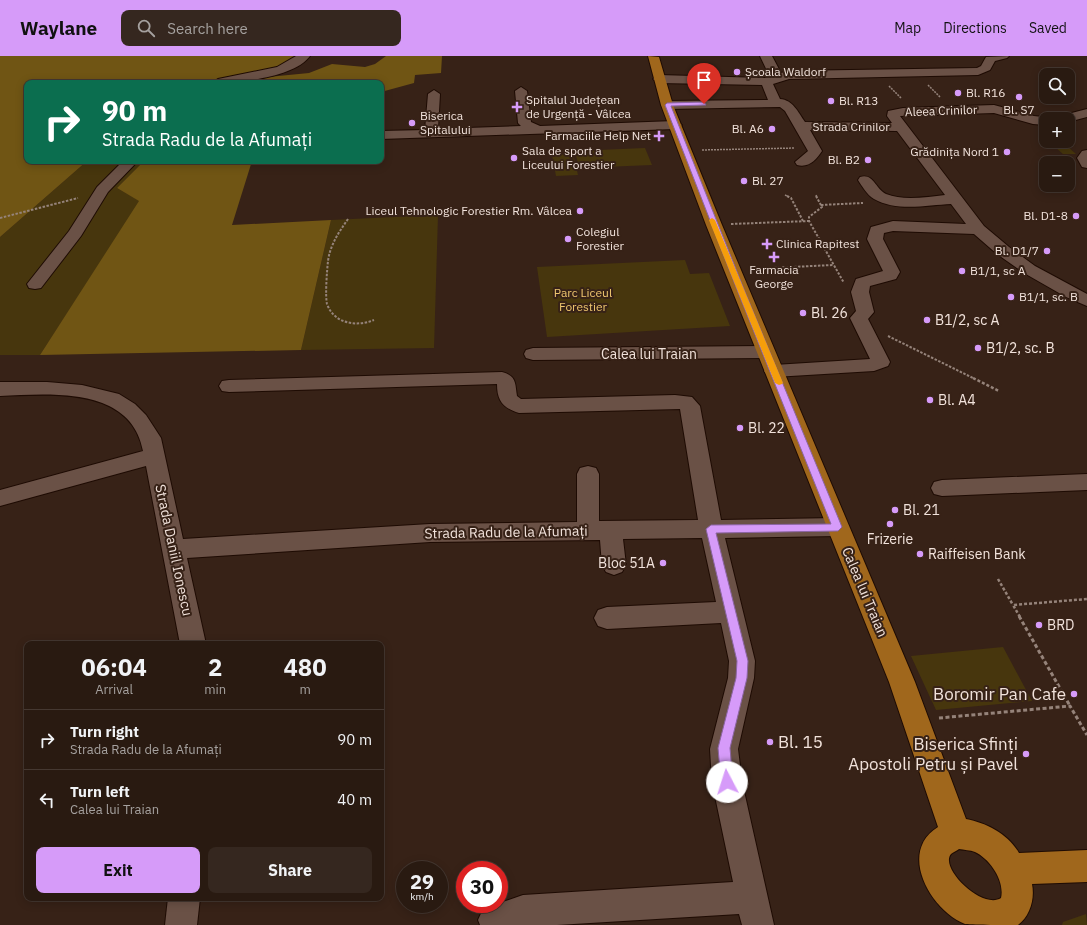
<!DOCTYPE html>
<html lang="en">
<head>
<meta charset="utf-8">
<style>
  body { margin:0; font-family:"IBM Plex Sans",sans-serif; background:#35271f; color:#f1f3f6; height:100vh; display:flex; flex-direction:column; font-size:15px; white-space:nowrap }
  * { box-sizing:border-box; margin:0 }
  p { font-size:13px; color:#a5a19f }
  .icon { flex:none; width:22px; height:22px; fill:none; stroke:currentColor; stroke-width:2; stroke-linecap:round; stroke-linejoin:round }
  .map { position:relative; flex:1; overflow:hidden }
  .sheet { position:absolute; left:24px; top:585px; width:360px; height:260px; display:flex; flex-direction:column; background:#291a11; border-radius:8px; box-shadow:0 2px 10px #0003,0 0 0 1px #453831 }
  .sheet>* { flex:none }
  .hud { position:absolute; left:24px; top:24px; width:360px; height:84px; border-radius:8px; box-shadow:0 2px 10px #0003,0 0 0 1px #453831; background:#0b6e4f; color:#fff; overflow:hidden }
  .buttons { position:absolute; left:1039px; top:12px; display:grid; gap:8px }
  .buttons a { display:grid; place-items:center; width:36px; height:36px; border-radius:8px; background:#291a11; box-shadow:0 2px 10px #0003,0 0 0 1px #453831; font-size:20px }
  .speed { position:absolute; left:396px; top:805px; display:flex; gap:8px; font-size:20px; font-weight:700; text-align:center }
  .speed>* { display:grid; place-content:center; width:52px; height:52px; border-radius:50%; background:#291a11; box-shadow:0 2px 10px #0003,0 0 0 1px #453831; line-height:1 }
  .speed small { font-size:10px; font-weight:400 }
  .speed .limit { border:6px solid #d22; background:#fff; color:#111 }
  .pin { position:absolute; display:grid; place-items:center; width:34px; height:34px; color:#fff; margin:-41px -17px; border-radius:50% 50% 50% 0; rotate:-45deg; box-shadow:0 0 4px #0007 }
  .pin .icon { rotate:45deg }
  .me { position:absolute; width:44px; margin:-22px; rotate:355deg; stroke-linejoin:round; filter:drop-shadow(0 0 3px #0008) }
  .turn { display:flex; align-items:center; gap:14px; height:84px; padding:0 12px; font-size:18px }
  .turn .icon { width:52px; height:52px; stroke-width:2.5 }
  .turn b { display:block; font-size:28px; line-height:34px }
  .eta { display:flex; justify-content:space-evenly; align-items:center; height:68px; text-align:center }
  .eta b { font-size:24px; font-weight:700; line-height:28px }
  .button { display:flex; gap:8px; margin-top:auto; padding:8px 12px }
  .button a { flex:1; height:46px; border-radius:8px; background:#d69bf9; color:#111; font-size:16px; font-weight:700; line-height:46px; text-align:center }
  .button a+a { background:#35271f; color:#f1f3f6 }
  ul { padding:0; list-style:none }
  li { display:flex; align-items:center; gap:12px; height:60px; padding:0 12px; border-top:1px solid #453831 }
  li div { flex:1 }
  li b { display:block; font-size:15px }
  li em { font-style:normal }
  header { display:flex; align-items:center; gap:24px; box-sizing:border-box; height:56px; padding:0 20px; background:#d69bf9; color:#111 }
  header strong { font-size:19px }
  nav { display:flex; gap:22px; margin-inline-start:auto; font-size:14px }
  .search { width:280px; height:36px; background:#35271f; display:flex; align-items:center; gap:10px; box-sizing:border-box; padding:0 14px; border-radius:8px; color:#a5a19f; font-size:15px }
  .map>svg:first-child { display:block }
  .green { fill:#47360d }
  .forest { fill:#705514 }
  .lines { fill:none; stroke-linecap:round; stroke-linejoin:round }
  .minor-casing { stroke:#1e0b03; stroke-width:2 }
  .major-casing { stroke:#1e0b03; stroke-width:2 }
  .path-far3 { stroke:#95837a; stroke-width:1.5; stroke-dasharray:2 1; stroke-linecap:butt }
  .path-far2 { stroke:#95837a; stroke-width:2; stroke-dasharray:2.5 1.5; stroke-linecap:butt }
  .path-far1 { stroke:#95837a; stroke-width:2.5; stroke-dasharray:3 2; stroke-linecap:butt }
  .path { stroke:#95837a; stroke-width:3; stroke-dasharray:4 2.5; stroke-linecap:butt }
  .minor { fill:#6a5146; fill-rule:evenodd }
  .major { fill:#a0671c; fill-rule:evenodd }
  .route { fill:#d69bf9; stroke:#8b65a2 }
  .slow { fill:#f59e0b }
  .poi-dot { fill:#d69bf9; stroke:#372217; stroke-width:1.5 }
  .labels { text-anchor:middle; stroke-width:4; stroke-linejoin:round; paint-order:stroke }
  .far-poi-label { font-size:12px; fill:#f1e2db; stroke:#372217; text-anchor:start }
  .far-street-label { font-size:12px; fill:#f1e2db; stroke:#372217 }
  .far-park-label { font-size:12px; fill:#efc66f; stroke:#372217 }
  .poi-label { font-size:14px; fill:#f1e2db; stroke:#372217; text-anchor:start }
  .street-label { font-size:14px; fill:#f1e2db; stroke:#372217 }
  .near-poi-label { font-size:17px; fill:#f1e2db; stroke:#372217; text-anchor:end }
</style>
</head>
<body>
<header>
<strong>Waylane</strong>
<div class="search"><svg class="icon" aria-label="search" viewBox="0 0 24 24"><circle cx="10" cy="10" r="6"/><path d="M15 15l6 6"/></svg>Search here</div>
<nav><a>Map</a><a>Directions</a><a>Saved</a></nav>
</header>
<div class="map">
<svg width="1087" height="869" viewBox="0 0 1087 869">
  <rect width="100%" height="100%" fill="#372217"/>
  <g class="green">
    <path d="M1048,85h13l15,13h-13z"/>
    <path d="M645,92l7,17 -73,3 -4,-17z"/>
    <path d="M573,98l5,21 -22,1 -4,-21z"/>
    <path d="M87,105h57l-27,27 23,13 -100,154h-40v-118z"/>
    <path d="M438,159l-4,133 -133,2 30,-130z"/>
    <path d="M685,204l5,14 19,-1 21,53 -183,11 -10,-70z"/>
    <path d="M1003,591l29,54 -96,9 -25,-54z"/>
    <path d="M1086,858l1,11h-25l1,-3z"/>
  </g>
  <g class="forest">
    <path d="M0,0h300l-19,10 -14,4 1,7 41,-4 23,-9 33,3 10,-3 11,-8h56l-1,17 -26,2 -1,8 -33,9v-9h-354v78h60l-87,76z"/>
    <path d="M144,105h108l-20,64 99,-5 -30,130 -261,5 99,-154 -22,-13z"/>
  </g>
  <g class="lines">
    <defs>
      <g id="minor">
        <path d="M296,0h14c-16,22 -73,27 -98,27l6,-4 59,-12z"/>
        <path d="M760,0h12l9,17 7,-2 189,-3 4,-2 5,-9 23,-1 -2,2 -12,3 -5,9 -12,5 -189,4 -16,5 7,15c13,1 18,13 25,23l87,1 -5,-7 1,-5 15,-3 91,-3 40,11 17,2 -5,1v6l-13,-1 -39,-11 -94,3 84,110 25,21 26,19 52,28v12l-21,-9 -42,-24 -27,-19 -23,-20 -81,-3 -9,2 -1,6 17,33 -4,7 -26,7 -1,6 5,20 -6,7 22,43 -2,4 -14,5 -100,6 -7,-2 -3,-4 3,-4 7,-2 96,-6 -20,-41 6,-7 -5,-19 5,-13 27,-8 -16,-32 4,-12 22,-6 73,3 -15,-20c-23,1 -55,8 -77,-5 -7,-4 -12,-13 -16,-19l2,-3c14,-4 15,12 26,17 17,7 41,3 59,1l-48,-64 -87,-1 12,21c-6,9 -13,17 -25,14l-2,-3 13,-11 -23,-40 -5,-4 -113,2 -6,-4 6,-4 101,-1 -6,-15 -103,-2 -6,-4 6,-4 106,3 5,-1z"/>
        <path d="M521,31l6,4 4,31 9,4 135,-5 7,4 -7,4 -294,10v-8l44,-1 3,-36 6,-4 6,4 -2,35 83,-3 -3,-3 -3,-32z"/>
        <path d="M1087,53v8l-19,5v-3h-9l1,-3z"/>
        <path d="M1087,94v18l-5,-1 -5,-9 5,-7z"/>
        <path d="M123,105h15l-30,31 -27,44 -40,52 -6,1 -6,-1 -2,-4 42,-53 28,-44z"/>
        <path d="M766,290l7,2 2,4 -2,4 -7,2 -233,2 -7,-2 -2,-4 2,-4 7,-2z"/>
        <path d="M502,316c15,4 13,12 15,24l4,3 154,-4 17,2 8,9 21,114 117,-2 8,3 3,6 -3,6 -8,3 -113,2 30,123 -1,17 -16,71 4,33 32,143h-32l-3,-11 -182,11h-77l-2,-5 5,-11 40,-14 210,-13 -21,-100 -2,-33 18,-71 1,-17 -8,-38 -114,6 -9,-3 -4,-8 4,-8 9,-3 109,-5 -14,-64 -79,1 3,26 -4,7 -8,3 -8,-3 -4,-7 -2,-25 -170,2 -243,16 19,86h-26l-34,-178 -146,40v-16l143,-39c-12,-65 -93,-57 -143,-55v-14h47l35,3 37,9 16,10 11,11 15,23 22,101 247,-15 147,-2v-48l3,-6 8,-2 8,2 3,6v47l99,-1 -18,-111 -161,4c-16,-5 -22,-12 -22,-29l-268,8 -7,-1 -3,-5 3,-5 7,-1z"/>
        <path d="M1087,418v16l-145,6 -8,-2 -3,-6 3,-6 8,-2z"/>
        <path d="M168,842h32l-3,27h-32z"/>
      </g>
      <path id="major" d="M648,0l11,1 14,48 49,120 193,457 51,137c21,4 42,15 53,34l68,-3v32l-55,2c3,15 -2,32 -14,41 -12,0 -43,0 -53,-1 -34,-13 -68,-72 -27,-97l-49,-145 -183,-457 -45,-120zM959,793c5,1 11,1 16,3 15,7 30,29 26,46 -19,12 -62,-30 -50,-44 2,-2 6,-3 8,-5z"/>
    </defs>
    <use href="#minor" class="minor-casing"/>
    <use href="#major" class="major-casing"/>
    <g class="path-far3">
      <path d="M928,29l12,12"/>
      <path d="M889,30l12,12"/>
      <path d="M702,94l93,-2"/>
      <path d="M785,139l4,2"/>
      <path d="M816,139l1,2"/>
    </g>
    <g class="path-far2">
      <path d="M787,140l4,2 12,23"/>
      <path d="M816,140l6,11 -13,10v4l35,62"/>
      <path d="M821,149l42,-2"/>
      <path d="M0,162l78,-20"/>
      <path d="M348,163c-9,13 -18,26 -20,42 -1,9 -3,35 -1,43 7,20 30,23 47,16"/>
      <path d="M731,168l78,-3"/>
      <path d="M750,213l83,-4"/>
      <path d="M888,280l87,43"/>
    </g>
    <g class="path-far1">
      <path d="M973,322l26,13"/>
      <path d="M998,523l15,26"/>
      <path d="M1020,561l-7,-12 74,-6"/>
    </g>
    <g class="path">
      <path d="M1019,560l51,90"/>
      <path d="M939,662l131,-12 17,29"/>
    </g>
    <use href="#minor" class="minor"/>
    <use href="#major" class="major"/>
  </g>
  <path class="route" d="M704,46l2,3 -35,1 74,186 97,235 -4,4 -122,2 32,128 -1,17 -17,70 3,34 -2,4 -4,2 -4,-2 -2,-4 -3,-34 18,-70 1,-17 -31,-132 5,-4 120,-1 -93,-232 -73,-187 2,-2z"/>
  <path class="slow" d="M712,162l3,2 68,163 -1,1 -3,1 -4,-2 -66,-163z"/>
  <g class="poi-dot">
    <circle cx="737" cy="16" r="4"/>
    <circle cx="958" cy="37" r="4"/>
    <circle cx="1019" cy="41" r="4"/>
    <circle cx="831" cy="45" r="4"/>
    <path d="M515 45h4v4h4v4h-4v4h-4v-4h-4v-4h4z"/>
    <circle cx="412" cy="67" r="4"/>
    <circle cx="772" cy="73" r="4"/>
    <path d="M657 74h4v4h4v4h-4v4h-4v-4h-4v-4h4z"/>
    <circle cx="1007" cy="96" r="4"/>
    <circle cx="514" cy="102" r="4"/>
    <circle cx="868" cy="104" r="4"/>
    <circle cx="744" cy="125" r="4"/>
    <circle cx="580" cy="155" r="4"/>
    <circle cx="1076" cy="160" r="4"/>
    <circle cx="568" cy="183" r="4"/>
    <path d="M765 182h4v4h4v4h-4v4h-4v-4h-4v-4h4z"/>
    <circle cx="1047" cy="195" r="4"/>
    <path d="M772 195h4v4h4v4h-4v4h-4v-4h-4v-4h4z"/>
    <circle cx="962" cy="215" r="4"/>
    <circle cx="1011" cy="241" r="4"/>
    <circle cx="803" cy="257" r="4"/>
    <circle cx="927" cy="264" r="4"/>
    <circle cx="978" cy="292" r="4"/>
    <circle cx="930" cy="344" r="4"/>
    <circle cx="740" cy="372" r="4"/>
    <circle cx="895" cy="454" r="4"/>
    <circle cx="890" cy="468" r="4"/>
    <circle cx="920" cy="498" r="4"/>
    <circle cx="663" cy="507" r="4"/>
    <circle cx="1039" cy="569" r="4"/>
    <circle cx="1074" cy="638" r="4"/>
    <circle cx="770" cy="686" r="4"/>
    <circle cx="1026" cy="698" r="4"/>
  </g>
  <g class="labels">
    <g class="far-poi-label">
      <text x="745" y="20">Școala Waldorf</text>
      <text x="966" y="41">Bl. R16</text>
      <text x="526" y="48">Spitalul Județean<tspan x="526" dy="14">de Urgență - Vâlcea</tspan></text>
      <text x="839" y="49">Bl. R13</text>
      <text x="1019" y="58" text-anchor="middle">Bl. S7</text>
      <text x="420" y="64">Biserica<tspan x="420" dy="14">Spitalului</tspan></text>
      <text x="764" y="77" text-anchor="end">Bl. A6</text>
      <text x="651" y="84" text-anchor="end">Farmaciile Help Net</text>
      <text x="522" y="99">Sala de sport a<tspan x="522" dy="14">Liceului Forestier</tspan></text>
      <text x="999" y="100" text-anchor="end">Grădinița Nord 1</text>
      <text x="860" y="108" text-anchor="end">Bl. B2</text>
      <text x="752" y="129">Bl. 27</text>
      <text x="572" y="159" text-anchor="end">Liceul Tehnologic Forestier Rm. Vâlcea</text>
      <text x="1068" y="164" text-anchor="end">Bl. D1-8</text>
      <text x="576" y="180">Colegiul<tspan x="576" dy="14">Forestier</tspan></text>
      <text x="776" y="192">Clinica Rapitest</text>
      <text x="1039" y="199" text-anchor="end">Bl. D1/7</text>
      <text x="774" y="218" text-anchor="middle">Farmacia<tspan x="774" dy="14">George</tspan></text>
      <text x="970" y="219">B1/1, sc A</text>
      <text x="1019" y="245">B1/1, sc. B</text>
    </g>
    <g class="far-street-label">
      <text transform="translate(941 55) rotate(-2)" y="4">Aleea Crinilor</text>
      <text x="851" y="75">Strada Crinilor</text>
    </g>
    <g class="far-park-label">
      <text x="583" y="241">Parc Liceul<tspan x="583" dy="14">Forestier</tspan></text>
    </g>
    <g class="poi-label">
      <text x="811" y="262">Bl. 26</text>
      <text x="935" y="269">B1/2, sc A</text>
      <text x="986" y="297">B1/2, sc. B</text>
      <text x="938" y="349">Bl. A4</text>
      <text x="748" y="377">Bl. 22</text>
      <text x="903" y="459">Bl. 21</text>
      <text x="890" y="488" text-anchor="middle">Frizerie</text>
      <text x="928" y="503">Raiffeisen Bank</text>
      <text x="655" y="512" text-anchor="end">Bloc 51A</text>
      <text x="1047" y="574">BRD</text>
    </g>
    <g class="street-label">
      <text x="649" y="303">Calea lui Traian</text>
      <text transform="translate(506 476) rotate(-1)" y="5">Strada Radu de la Afumați</text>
      <text transform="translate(174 494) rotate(78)" y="5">Strada Daniil Ionescu</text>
      <text transform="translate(865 536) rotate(67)" y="5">Calea lui Traian</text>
    </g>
    <g class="near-poi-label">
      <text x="1066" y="644">Boromir Pan Cafe</text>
      <text x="778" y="692" text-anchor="start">Bl. 15</text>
      <text x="1018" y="694">Biserica Sfinți<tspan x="1018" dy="20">Apostoli Petru și Pavel</tspan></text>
    </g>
  </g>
</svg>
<div class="buttons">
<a><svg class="icon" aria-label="search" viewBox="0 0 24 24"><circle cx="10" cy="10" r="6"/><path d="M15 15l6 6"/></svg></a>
<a>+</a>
<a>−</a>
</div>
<div class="speed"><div>29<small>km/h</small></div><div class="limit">30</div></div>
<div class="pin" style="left:704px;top:48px;background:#d93025"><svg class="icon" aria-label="arrive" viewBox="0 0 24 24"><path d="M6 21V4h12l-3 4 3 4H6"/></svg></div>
<svg class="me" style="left:727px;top:726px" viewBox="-20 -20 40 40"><circle r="19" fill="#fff"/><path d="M0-13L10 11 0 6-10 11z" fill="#d69bf9"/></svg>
<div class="hud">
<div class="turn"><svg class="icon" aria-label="right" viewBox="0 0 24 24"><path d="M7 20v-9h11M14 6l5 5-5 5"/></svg><div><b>90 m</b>Strada Radu de la Afumați</div></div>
</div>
<section class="sheet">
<div class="eta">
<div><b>06:04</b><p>Arrival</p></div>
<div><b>2</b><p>min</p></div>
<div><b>480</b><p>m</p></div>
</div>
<ul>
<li><svg class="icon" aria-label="right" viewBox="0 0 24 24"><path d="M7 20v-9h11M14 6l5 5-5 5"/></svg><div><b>Turn right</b><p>Strada Radu de la Afumați</p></div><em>90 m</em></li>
<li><svg class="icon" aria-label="left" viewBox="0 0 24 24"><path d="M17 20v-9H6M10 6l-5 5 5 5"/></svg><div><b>Turn left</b><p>Calea lui Traian</p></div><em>40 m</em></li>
</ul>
<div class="button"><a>Exit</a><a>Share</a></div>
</section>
</div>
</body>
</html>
